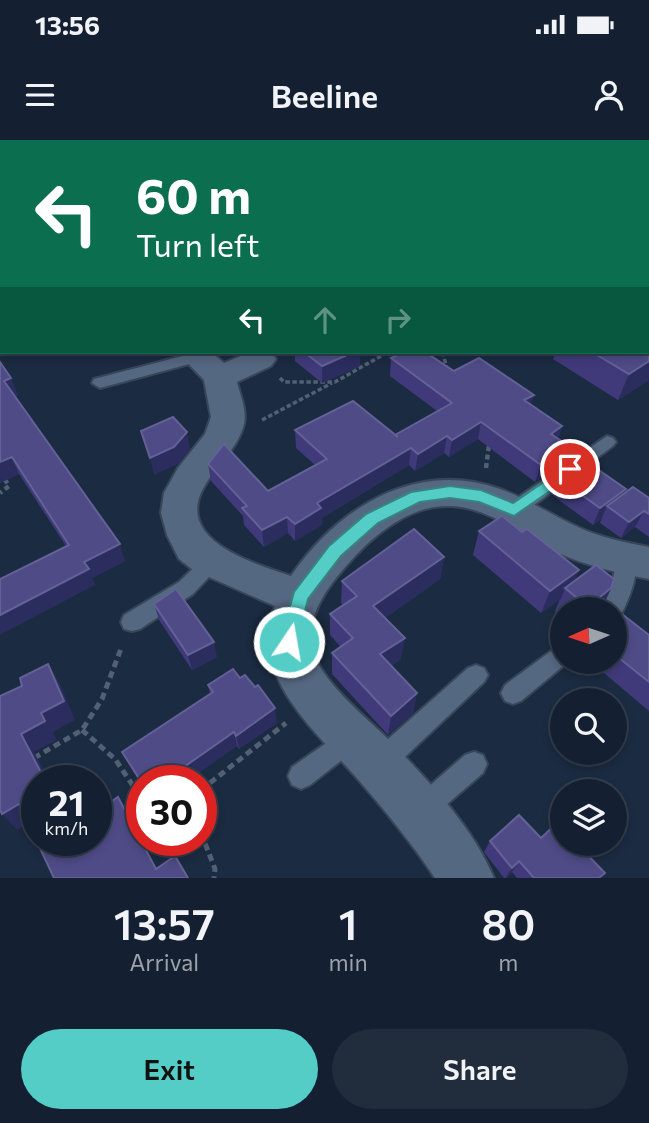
<!DOCTYPE html>
<html lang="en">
<head>
<meta charset="utf-8">
<style>
  body { margin:0; font-family:Commissioner,sans-serif; background:#212d3d; color:#f1f3f6; height:100vh; display:flex; flex-direction:column; font-size:26px; white-space:nowrap }
  * { box-sizing:border-box; margin:0 }
  p { font-size:23px; color:#9da3ab }
  .icon { flex:none; width:38px; height:38px; fill:none; stroke:currentColor; stroke-width:2; stroke-linecap:round; stroke-linejoin:round }
  .map { position:relative; height:738px; overflow:hidden }
  .sheet { display:flex; flex-direction:column; background:#142031; flex:1 }
  .sheet>* { flex:none }
  .guide { position:absolute; left:0px; top:0px; width:649px; height:214px; box-shadow:0 4px 10px #0003,0 0 0 2px #333e4d; background:#0b6e4f; color:#fff; overflow:hidden }
  .needle { width:46px; rotate:267deg }
  .controls { position:absolute; left:550px; top:457px; display:grid; gap:14px }
  .controls a { display:grid; place-items:center; width:77px; height:77px; border-radius:50%; background:#142031; box-shadow:0 4px 10px #0003,0 0 0 2px #333e4d; font-size:35px }
  .speed { position:absolute; left:21px; top:625px; display:flex; gap:14px; font-size:35px; font-weight:700; text-align:center }
  .speed>* { display:grid; place-content:center; width:91px; height:91px; border-radius:50%; background:#142031; box-shadow:0 4px 10px #0003,0 0 0 2px #333e4d; line-height:1 }
  .speed small { font-size:18px; font-weight:400 }
  .speed .limit { border:10px solid #d22; background:#fff; color:#111 }
  .pin { position:absolute; display:grid; place-items:center; width:60px; height:60px; color:#fff; margin:-30px; border:4px solid #fff; border-radius:50%; box-shadow:0 2px 7px #0007 }
  .me { position:absolute; width:77px; margin:-38px; rotate:12deg; stroke-linejoin:round; filter:drop-shadow(0 0 5px #0008) }
  .turn { display:flex; align-items:center; gap:24px; height:147px; padding:0 21px; font-size:32px }
  .turn .icon { width:91px; height:91px; stroke-width:2.5 }
  .turn b { display:block; font-size:49px; line-height:60px }
  .lanes { display:flex; align-items:center; height:66px; padding:0 21px; background:#0003; justify-content:center; gap:35px; direction:ltr }
  .lanes .off { opacity:.35 }
  .eta { display:flex; justify-content:space-evenly; align-items:center; height:119px; text-align:center }
  .eta b { font-size:42px; font-weight:600; line-height:49px }
  .primary-button { display:flex; gap:14px; margin-top:auto; padding:14px 21px }
  .primary-button a { flex:1; height:80px; border-radius:42px; background:#54cdc7; color:#111; font-size:28px; font-weight:600; line-height:80px; text-align:center }
  .primary-button a+a { background:#212d3d; color:#f1f3f6 }
  .status { display:flex; justify-content:space-between; align-items:center; height:49px; padding:0 35px; background:#142031; direction:ltr }
  .status svg { height:19px; fill:currentColor }
  header { display:flex; justify-content:space-between; align-items:center; height:91px; padding:0 21px; background:#142031; font-size:32px; font-weight:600 }
  .map>svg:first-child { display:block }
  .green { fill:#2f4719 }
  .lines { fill:none; stroke-linecap:round; stroke-linejoin:round }
  .service-casing { stroke:#384659; stroke-width:4 }
  .minor-casing { stroke:#384659; stroke-width:4 }
  .path-far3 { stroke:#526074; stroke-width:2.5; stroke-dasharray:3.5 2.5; stroke-linecap:butt }
  .path-far2 { stroke:#526074; stroke-width:3.5; stroke-dasharray:4.5 2.5; stroke-linecap:butt }
  .path-far1 { stroke:#526074; stroke-width:4.5; stroke-dasharray:5 3.5; stroke-linecap:butt }
  .path { stroke:#526074; stroke-width:5; stroke-dasharray:7 4.5; stroke-linecap:butt }
  .service { fill:#556881; fill-rule:evenodd }
  .minor { fill:#556881; fill-rule:evenodd }
  .wall { fill:#403a7b }
  .shaded-wall { fill:#2b2d5f }
  .building { fill:#4f4b87; stroke:#636196; stroke-width:2 }
  .route { fill:#54cdc7; stroke:#378581; stroke-width:2 }
</style>
</head>
<body>
<div class="status"><b>13:56</b><svg viewBox="0 0 49 12"><path d="M0 12V9h3v3zM5 12V6h3v6zM10 12V3h3v9zM15 12V0h3v12zM26 1h20v11H26zM47 4h2v5h-2z"/></svg></div>
<header><svg class="icon" aria-label="menu" viewBox="0 0 24 24"><path d="M4 6h16M4 12h16M4 18h16"/></svg>Beeline<svg class="icon" aria-label="person" viewBox="0 0 24 24"><circle cx="12" cy="8" r="4"/><path d="M4 21q1-7 8-7t8 7"/></svg></header>
<div class="map">
<svg width="649" height="738" viewBox="0 0 649 738">
  <rect width="100%" height="100%" fill="#1b2b41"/>
  <path class="green" d="M85,0h309v2h-317z"/>
  <g class="lines">
    <defs>
      <g id="service">
        <path d="M198,212l6,2v6l-104,28 -8,-5 2,-4z"/>
        <path d="M607,296l6,2 3,4 -3,4 -92,69h-14l-3,-5 3,-5z"/>
        <path d="M625,410l7,2c10,19 -3,46 -11,63l-7,3v-9h-12l9,-20 7,-37z"/>
        <path d="M214,413l7,2 3,6 -31,33 -53,35 -8,2 -8,-2 -3,-7 3,-7 55,-33 28,-27z"/>
        <path d="M562,503v19h6l-47,39 -8,3 -8,-3 -4,-8 4,-8z"/>
        <path d="M476,525l8,3 4,7 -4,7 -96,91 -9,3 -9,-3 -4,-9 4,-9 98,-87z"/>
        <path d="M352,585l9,4 3,8 -3,8 -51,40 -9,4 -9,-4 -4,-9 4,-9z"/>
        <path d="M474,612l9,3 4,9 -4,9 -53,46 -9,4 -9,-4 -4,-9 4,-9 53,-46z"/>
      </g>
      <g id="minor">
        <path d="M549,0h22l-23,2z"/>
        <path d="M186,212h25l13,11 26,-11h21l5,7 -5,7 -34,16c3,13 10,27 7,42 -6,25 -28,41 -40,63 -31,54 52,77 87,89 47,-69 126,-117 209,-87 31,11 57,30 87,42 20,8 41,12 62,16v32c-31,-6 -62,-13 -91,-26 -35,-16 -67,-45 -106,-47 -37,-2 -71,23 -96,49 -21,23 -48,53 -45,87 4,38 60,78 85,105 37,39 77,81 98,131h-59c-22,-33 -47,-64 -73,-94 -41,-49 -116,-106 -87,-178l-82,-36 -14,-11 -12,-24 -6,-22 3,-20 14,-25 27,-34 6,-17 -7,-37 -22,-23z"/>
      </g>
    </defs>
    <use href="#service" class="service-casing"/>
    <use href="#minor" class="minor-casing"/>
    <path class="path-far3" d="M0,52l2,5"/>
    <g class="path-far2">
      <path d="M443,212l4,18"/>
      <path d="M280,238l4,4h51l53,-30"/>
      <path d="M262,280l70,-37"/>
    </g>
    <g class="path-far1">
      <path d="M486,328l3,-23"/>
      <path d="M0,332l9,14 -9,7"/>
    </g>
    <g class="path">
      <path d="M82,590l33,29 27,40"/>
      <path d="M34,618l48,-28 20,-31 20,-53"/>
      <path d="M201,650l85,-67"/>
      <path d="M201,693l14,36 -1,9"/>
    </g>
    <use href="#service" class="service"/>
    <use href="#minor" class="minor"/>
  </g>
  <g class="wall">
    <path d="M436,0h86l-1,2h-82z"/>
    <path d="M649,0v64h-1v-62z"/>
    <path d="M648,154l1,1v85l-31,20 -65,-41 3,-7h92z"/>
    <path d="M295,212h65v14l-38,17 -27,-22z"/>
    <path d="M391,218l63,13 77,34 31,21 -4,13 5,24 -28,19 -57,-43 -29,18 -5,-4 -29,18 -6,-6 -87,53v7l-27,16 -7,-8 -24,14 -20,-22 -1,-9 -32,-35 -3,-17 60,27 47,-26 -19,-17 -1,-18 100,5 42,-24 -47,-35z"/>
    <path d="M0,222l18,33 -3,2 110,164 -33,17 3,7 -29,-39 -47,-72 -19,9z"/>
    <path d="M558,338l66,15 25,5v39l-14,-10 -14,11 -21,-15 2,-5 -9,7 -41,-30z"/>
    <path d="M479,391l43,1 57,38 -5,11 37,7 -10,21h-39v7l-7,-5 5,-12 -19,14 -68,-58z"/>
    <path d="M444,417l-4,22 -55,39 16,41 -10,7 26,27 -4,20 -25,22 -56,-61v-21l9,-6 -11,-12v-21l13,-9 -2,-2 1,-22z"/>
    <path d="M154,464l63,53 -25,13 -33,-50z"/>
    <path d="M614,474l35,21v76l-58,-49h23z"/>
    <path d="M240,538l37,45 -38,26 -2,-3 -49,34h-46v6l-20,-34 88,-58 -2,-9z"/>
    <path d="M541,698l59,40h-83l-5,-6 -6,6h-2l-20,-26 6,-11z"/>
  </g>
  <g class="shaded-wall">
    <path d="M354,212h6v14l-38,17v-17z"/>
    <path d="M649,221v19l-31,20 11,-26z"/>
    <path d="M11,238l7,17 -7,3 -7,-17z"/>
    <path d="M534,255l-5,17 -5,-12z"/>
    <path d="M481,282l-3,17 -29,18 3,-17z"/>
    <path d="M562,286l-5,17 -6,-9z"/>
    <path d="M187,292l3,17 -12,15 -24,11 -4,-17z"/>
    <path d="M447,296l-3,17 -29,18 3,-17z"/>
    <path d="M569,306l-6,17 -28,19 6,-17z"/>
    <path d="M411,308l-2,17 -87,53v7l-27,16v-17l22,-21z"/>
    <path d="M12,317l7,17 -19,9v-21z"/>
    <path d="M626,349l-8,17h-11l-5,12 -9,7 7,-17z"/>
    <path d="M644,371l-9,16 -14,11 8,-16z"/>
    <path d="M287,377l1,16 -24,14 -2,-17z"/>
    <path d="M120,404l5,17 -33,17 3,7 -95,50v-20l84,-53z"/>
    <path d="M444,417l-4,22 -69,49 2,-22z"/>
    <path d="M579,430l-9,22 -5,-4 -4,11 -20,14 9,-22z"/>
    <path d="M611,448l-10,21h-13v-2z"/>
    <path d="M405,498l-4,21 -24,16 3,-21z"/>
    <path d="M214,502l3,15 -25,13 -4,-15z"/>
    <path d="M48,524l12,20 15,36 -22,12 4,8 -23,12 15,28h-4l-24,-46 20,-21z"/>
    <path d="M417,553l-4,20 -25,22 3,-19z"/>
    <path d="M275,568l2,15 -38,26 -3,-13z"/>
    <path d="M234,592l3,14 -49,34h-16l-1,-4z"/>
    <path d="M167,630l4,10h-20z"/>
    <path d="M19,664l14,16 -16,10 -15,-16z"/>
    <path d="M519,721l-7,11 -7,6 7,-10z"/>
  </g>
  <g class="building">
    <path d="M457,0h57l-1,2h-58z"/>
    <path d="M602,0h47v49h-1v-47h-49z"/>
    <path d="M648,154l1,1v29h-1z"/>
    <path d="M648,202h1v19l-20,13 -37,-22h56z"/>
    <path d="M304,212h50l-32,14z"/>
    <path d="M404,212h21l29,19 25,-13 55,37 -10,5 38,26 -11,8 18,12 -28,19 -60,-43 -29,18 -5,-4 -29,18 -7,-6 -94,55 4,5 -26,16 -8,-7 -25,13 -20,-22 5,-2 -39,-42 16,-20 44,47 59,-32 -32,-29 58,-29 45,36 -3,-2 57,-32 -61,-45z"/>
    <path d="M0,222l11,16 -7,3 116,163 -36,18 5,7 -89,46v-36l69,-34 -57,-88 -12,5z"/>
    <path d="M173,277l14,15 -13,15 -24,11 -9,-27z"/>
    <path d="M583,319l43,30 -26,19 -42,-30z"/>
    <path d="M633,347l16,11v16l-5,-3 -15,11 -22,-16z"/>
    <path d="M502,376l20,16 5,-3 52,41 -29,21 -71,-60z"/>
    <path d="M414,389l30,28 -71,49 32,32 -25,16 37,39 -26,23 -59,-63 21,-15 -23,-24 27,-18 -15,-15z"/>
    <path d="M596,425l18,14 -3,9 -23,19 -23,-19z"/>
    <path d="M176,449l38,53 -26,13 -34,-51z"/>
    <path d="M618,471l31,24v47l-35,-28v-40z"/>
    <path d="M48,524l16,37 -23,12 4,8 -24,13 24,46h-8v60h59v-28l22,-15 38,72 19,-13 13,22h-134l-35,-74 -17,10 -2,-4v-114l22,-10 -2,-8z"/>
    <path d="M233,529l7,9 5,-3 10,12 3,-2 17,23 -39,28 -2,-4 -63,44 -4,-6 -16,10h-9v3l-20,-31 91,-60 -5,-7z"/>
    <path d="M60,635l2,5h-11z"/>
    <path d="M519,675l22,23 16,-15 5,5v16h15l28,29 -6,5h-65l-15,-17 -7,7 -22,-27z"/>
  </g>
  <path class="route" d="M570,324l8,5 -2,4 -62,43 -35,-14 -29,-4 -30,4 -42,21 -37,33 -33,43 -12,49h-13l-3,-6 14,-50 35,-46 37,-32 45,-22 39,-6 31,4 32,13z"/>
</svg>
<div class="controls">
<a><svg class="needle" viewBox="-14 -14 28 28"><path d="M0-13l5 13h-10z" fill="#e53935"/><path d="M0 13l5-13h-10z" fill="#9da3ab"/></svg></a>
<a><svg class="icon" aria-label="search" viewBox="0 0 24 24"><circle cx="10" cy="10" r="6"/><path d="M15 15l6 6"/></svg></a>
<a><svg class="icon" aria-label="layers" viewBox="0 0 24 24"><path d="M12 4l9 5-9 5-9-5zM3 14l9 5 9-5"/></svg></a>
</div>
<div class="speed"><div>21<small>km/h</small></div><div class="limit">30</div></div>
<div class="pin" style="left:570px;top:329px;background:#d93025"><svg class="icon" aria-label="arrive" viewBox="0 0 24 24"><path d="M6 21V4h12l-3 4 3 4H6"/></svg></div>
<svg class="me" style="left:289px;top:502px" viewBox="-20 -20 40 40"><circle r="17" fill="#54cdc7" stroke="#fff" stroke-width="3"/><path d="M0-11L8 9 0 5-8 9z" fill="#fff"/></svg>
<div class="guide">
<div class="turn"><svg class="icon" aria-label="left" viewBox="0 0 24 24"><path d="M17 20v-9H6M10 6l-5 5 5 5"/></svg><div><b>60 m</b>Turn left</div></div>
<div class="lanes"><svg class="icon" aria-label="left" viewBox="0 0 24 24"><path d="M17 20v-9H6M10 6l-5 5 5 5"/></svg><svg class="icon off" aria-label="ahead" viewBox="0 0 24 24"><path d="M12 20V5M6 11l6-6 6 6"/></svg><svg class="icon off" aria-label="right" viewBox="0 0 24 24"><path d="M7 20v-9h11M14 6l5 5-5 5"/></svg></div>
</div>
</div>
<section class="sheet">
<div class="eta">
<div><b>13:57</b><p>Arrival</p></div>
<div><b>1</b><p>min</p></div>
<div><b>80</b><p>m</p></div>
</div>
<div class="primary-button"><a>Exit</a><a>Share</a></div>
</section>
</body>
</html>
